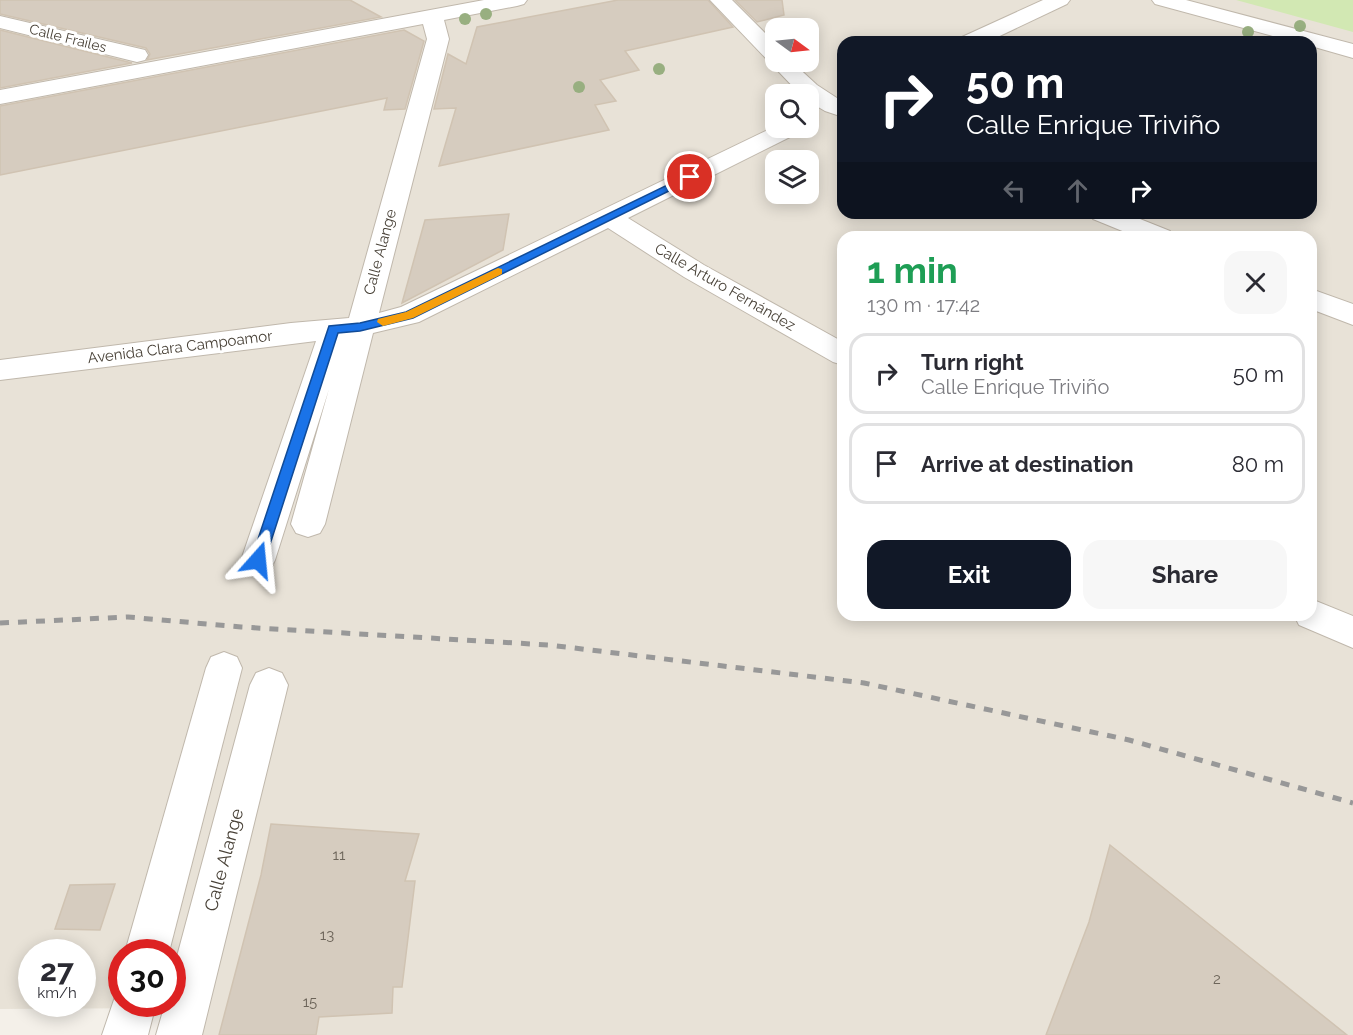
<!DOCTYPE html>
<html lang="en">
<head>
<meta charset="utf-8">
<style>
  body { margin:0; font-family:Raleway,sans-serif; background:#f7f7f7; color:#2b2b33; height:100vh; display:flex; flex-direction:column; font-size:22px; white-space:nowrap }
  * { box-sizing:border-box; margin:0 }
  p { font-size:20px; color:#7c7c81 }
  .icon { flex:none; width:33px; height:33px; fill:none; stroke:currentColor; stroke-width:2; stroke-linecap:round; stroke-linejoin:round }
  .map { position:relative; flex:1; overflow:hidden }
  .panel { position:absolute; left:837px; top:231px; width:480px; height:390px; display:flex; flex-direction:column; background:#fff; border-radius:18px; box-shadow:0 3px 15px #0003 }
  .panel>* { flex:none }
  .guide { position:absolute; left:837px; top:36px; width:480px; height:183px; border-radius:18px; box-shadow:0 3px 15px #0003; background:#111827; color:#fff; overflow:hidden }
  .needle { width:39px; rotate:105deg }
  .controls { position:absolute; left:765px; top:18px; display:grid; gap:12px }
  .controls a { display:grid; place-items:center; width:54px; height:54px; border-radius:12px; background:#fff; box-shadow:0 3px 15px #0003; font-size:30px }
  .speed { position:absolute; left:18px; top:939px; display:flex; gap:12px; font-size:30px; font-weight:700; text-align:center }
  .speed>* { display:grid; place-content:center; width:78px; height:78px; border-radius:50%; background:#fff; box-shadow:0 3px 15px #0003; line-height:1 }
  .speed small { font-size:15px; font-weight:400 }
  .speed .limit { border:9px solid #d22; background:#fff; color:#111 }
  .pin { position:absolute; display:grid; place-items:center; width:51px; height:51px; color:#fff; margin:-26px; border:3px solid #fff; border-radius:50%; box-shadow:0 2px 6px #0007 }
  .me { position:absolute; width:66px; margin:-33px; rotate:18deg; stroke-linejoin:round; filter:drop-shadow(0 0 4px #0008) }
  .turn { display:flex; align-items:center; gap:21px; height:126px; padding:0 30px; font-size:27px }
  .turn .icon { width:78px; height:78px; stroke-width:2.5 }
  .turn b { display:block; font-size:42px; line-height:51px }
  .lanes { display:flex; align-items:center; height:57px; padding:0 30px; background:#0003; justify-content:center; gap:30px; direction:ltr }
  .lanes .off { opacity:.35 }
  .round { display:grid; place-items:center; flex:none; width:63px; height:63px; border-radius:18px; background:#f7f7f7 }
  .head { display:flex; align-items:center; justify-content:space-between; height:102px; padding:0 30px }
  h1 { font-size:36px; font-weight:700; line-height:45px; color:#1e9e55 }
  .cta { display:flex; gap:12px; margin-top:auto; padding:12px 30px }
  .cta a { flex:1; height:69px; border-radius:18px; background:#111827; color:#fff; font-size:24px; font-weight:700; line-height:69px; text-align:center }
  .cta a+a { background:#f7f7f7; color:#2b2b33 }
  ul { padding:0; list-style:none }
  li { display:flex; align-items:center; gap:18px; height:81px; margin:0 12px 9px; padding:0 18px; border:3px solid #e1e1e2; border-radius:18px }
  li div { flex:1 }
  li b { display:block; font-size:22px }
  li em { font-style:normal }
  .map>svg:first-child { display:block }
  .residential { fill:#e8e2d7; fill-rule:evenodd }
  .green { fill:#d2e8b3 }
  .building { fill:#d6ccbf; stroke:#d0c3b2; stroke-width:1.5 }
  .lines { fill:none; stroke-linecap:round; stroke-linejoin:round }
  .street-casing { stroke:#c0b8ac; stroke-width:2 }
  .street { fill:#fff; fill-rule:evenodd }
  .rail { stroke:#989898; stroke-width:5; stroke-dasharray:9 9; stroke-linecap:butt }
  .tree { fill:#98af80 }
  .route { fill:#1a73e8; stroke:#114b97; stroke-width:1.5 }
  .slow { fill:#f59e0b }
  .labels { text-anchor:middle; stroke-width:6; stroke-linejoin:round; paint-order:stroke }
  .far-street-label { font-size:14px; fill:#484137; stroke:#fff }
  .street-label { font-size:15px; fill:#484137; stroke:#fff }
  .near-number-label { font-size:15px; fill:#6c6459 }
  .near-street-label { font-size:18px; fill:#484137; stroke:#fff }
</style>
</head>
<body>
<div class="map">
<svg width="1353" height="1035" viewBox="0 0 1353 1035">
  <rect width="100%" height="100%" fill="#f4f0e9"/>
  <path class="residential" d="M0,0h1353v1035h-1188l7,-27 -172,1zM776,28h32v34h-32zM843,42h468v171h-468zM776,94h32v34h-32zM776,160h32v34h-32zM843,237h468v378h-468zM32,952h50v52h-50zM122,952h50v52h-50z"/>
  <path class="green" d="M1236,0h117v32z"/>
  <g class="building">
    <path d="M0,0h350l31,17 -234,43 3,-6 -4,-6 -146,-34z"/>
    <path d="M618,0h90l25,27 -108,24 14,19 -39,10 16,21 -21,4 14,25 -170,36 17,-58 -22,1 14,-55 18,10 11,-37z"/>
    <path d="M735,0h47l2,15 -27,7z"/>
    <path d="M0,30l132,33 -132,25z"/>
    <path d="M404,30l20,11 -19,68 -21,1 3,-12 -387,77v-69z"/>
    <path d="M509,214l-6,36 -101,53 23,-83z"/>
    <path d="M271,824l148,10 -14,47h10l-13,106h-9l-1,26 -73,4 -3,18h-97l42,-160z"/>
    <path d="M1110,845l237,190h-301l43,-113z"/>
    <path d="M115,884l-15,46 -45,-1 15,-44z"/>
  </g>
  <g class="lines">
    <defs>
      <g id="street">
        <path d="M484,0h43l-3,4 -7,2 -73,14 5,19 -70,274 22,-6 375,-181 25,2 -3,5 -170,85 76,47 139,77v23l-10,-3 -149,-85 -76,-49 -189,94 -46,11 -48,191 -5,9 -12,4 -12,-4 -5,-9 38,-135 -54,171 -5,10 -12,4 -12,-4 -5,-10 75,-219 -316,39v-20l291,-37 58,-5 78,-279 -4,-15 -423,80v-14z"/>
        <path d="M710,0h22l44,44v18h16l25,23 26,17v15l-18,-6 -17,-10v-7h-8z"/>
        <path d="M1043,0h27l-3,4 -80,38h-28l3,-5z"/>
        <path d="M1152,0h34l167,44v14l-42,-12v-4h-16l-140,-38z"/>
        <path d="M0,16l145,34 3,5 -3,5 -8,2 -137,-34z"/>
        <path d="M1089,213h36l45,18 4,6h-37l-44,-18z"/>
        <path d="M1311,289l42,15v21l-42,-16z"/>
        <path d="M1311,599l42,17v32l-54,-23 -5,-10h17z"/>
        <path d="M224,652l13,5 5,11 -73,284h-44l81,-284 5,-11z"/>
        <path d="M269,668l13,5 6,12 -86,350h-46l9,-31h7v-29l78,-290 6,-12z"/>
        <path d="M122,987v17h34l-8,31h-46l16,-47z"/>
      </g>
    </defs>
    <use href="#street" class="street-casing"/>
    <use href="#street" class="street"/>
    <path class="rail" d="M0,623l128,-6 113,10 308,18 315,38 265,57 224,63"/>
  </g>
  <g class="tree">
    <circle cx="486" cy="14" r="6"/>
    <circle cx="465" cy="19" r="6"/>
    <circle cx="1300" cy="26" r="6"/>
    <circle cx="1248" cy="32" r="6"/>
    <circle cx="659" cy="69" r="6"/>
    <circle cx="579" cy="87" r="6"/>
  </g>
  <path class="route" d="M690,174l3,1v4l-280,139 -53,13 -22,2 -73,227 -2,4h-10l-2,-4 78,-234 31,-3 46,-11z"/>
  <path class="slow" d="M498,268l4,1v5l-89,44 -30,8 -6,-4 1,-3 28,-7z"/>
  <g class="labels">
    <g class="far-street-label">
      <text transform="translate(68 38) rotate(14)" y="5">Calle Frailes</text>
    </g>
    <g class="street-label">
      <text transform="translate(380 252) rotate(-75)" y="5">Calle Alange</text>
      <text transform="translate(725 287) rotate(30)" y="5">Calle Arturo Fernández</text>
      <text transform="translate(180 347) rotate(-7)" y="5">Avenida Clara Campoamor</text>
    </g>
    <g class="near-number-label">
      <text x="339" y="860">11</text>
      <text x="327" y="940">13</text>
      <text x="1217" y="984">2</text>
      <text x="310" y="1007">15</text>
    </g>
    <g class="near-street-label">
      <text transform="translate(224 860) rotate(-75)" y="6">Calle Alange</text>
    </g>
  </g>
</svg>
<div class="controls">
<a><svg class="needle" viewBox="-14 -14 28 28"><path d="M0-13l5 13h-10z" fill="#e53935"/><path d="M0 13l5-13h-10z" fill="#7c7c81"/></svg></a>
<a><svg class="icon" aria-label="search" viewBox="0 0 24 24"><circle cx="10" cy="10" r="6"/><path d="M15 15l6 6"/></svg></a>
<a><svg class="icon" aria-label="layers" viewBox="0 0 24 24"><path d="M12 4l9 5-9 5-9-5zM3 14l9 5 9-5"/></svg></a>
</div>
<div class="speed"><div>27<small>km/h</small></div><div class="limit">30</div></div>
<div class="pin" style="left:690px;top:177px;background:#d93025"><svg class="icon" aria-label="arrive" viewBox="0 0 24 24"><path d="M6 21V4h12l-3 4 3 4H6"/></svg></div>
<svg class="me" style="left:258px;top:560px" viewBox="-20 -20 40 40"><path d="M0-17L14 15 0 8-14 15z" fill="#1a73e8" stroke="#fff" stroke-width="4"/></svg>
<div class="guide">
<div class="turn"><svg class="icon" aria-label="right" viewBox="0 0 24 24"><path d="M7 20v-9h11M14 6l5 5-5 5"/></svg><div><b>50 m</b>Calle Enrique Triviño</div></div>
<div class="lanes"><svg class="icon off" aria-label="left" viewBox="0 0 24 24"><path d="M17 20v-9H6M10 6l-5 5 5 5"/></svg><svg class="icon off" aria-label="ahead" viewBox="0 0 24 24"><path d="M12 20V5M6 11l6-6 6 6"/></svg><svg class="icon" aria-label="right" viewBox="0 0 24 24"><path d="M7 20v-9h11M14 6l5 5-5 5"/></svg></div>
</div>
<section class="panel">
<div class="head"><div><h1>1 min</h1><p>130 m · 17:42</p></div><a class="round"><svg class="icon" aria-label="close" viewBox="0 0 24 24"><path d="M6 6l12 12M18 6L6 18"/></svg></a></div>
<ul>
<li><svg class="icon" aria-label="right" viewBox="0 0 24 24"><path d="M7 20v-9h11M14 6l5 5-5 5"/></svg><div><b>Turn right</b><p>Calle Enrique Triviño</p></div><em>50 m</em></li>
<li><svg class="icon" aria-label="arrive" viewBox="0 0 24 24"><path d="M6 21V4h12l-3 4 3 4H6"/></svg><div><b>Arrive at destination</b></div><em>80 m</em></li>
</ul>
<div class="cta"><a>Exit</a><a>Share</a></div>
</section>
</div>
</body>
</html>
